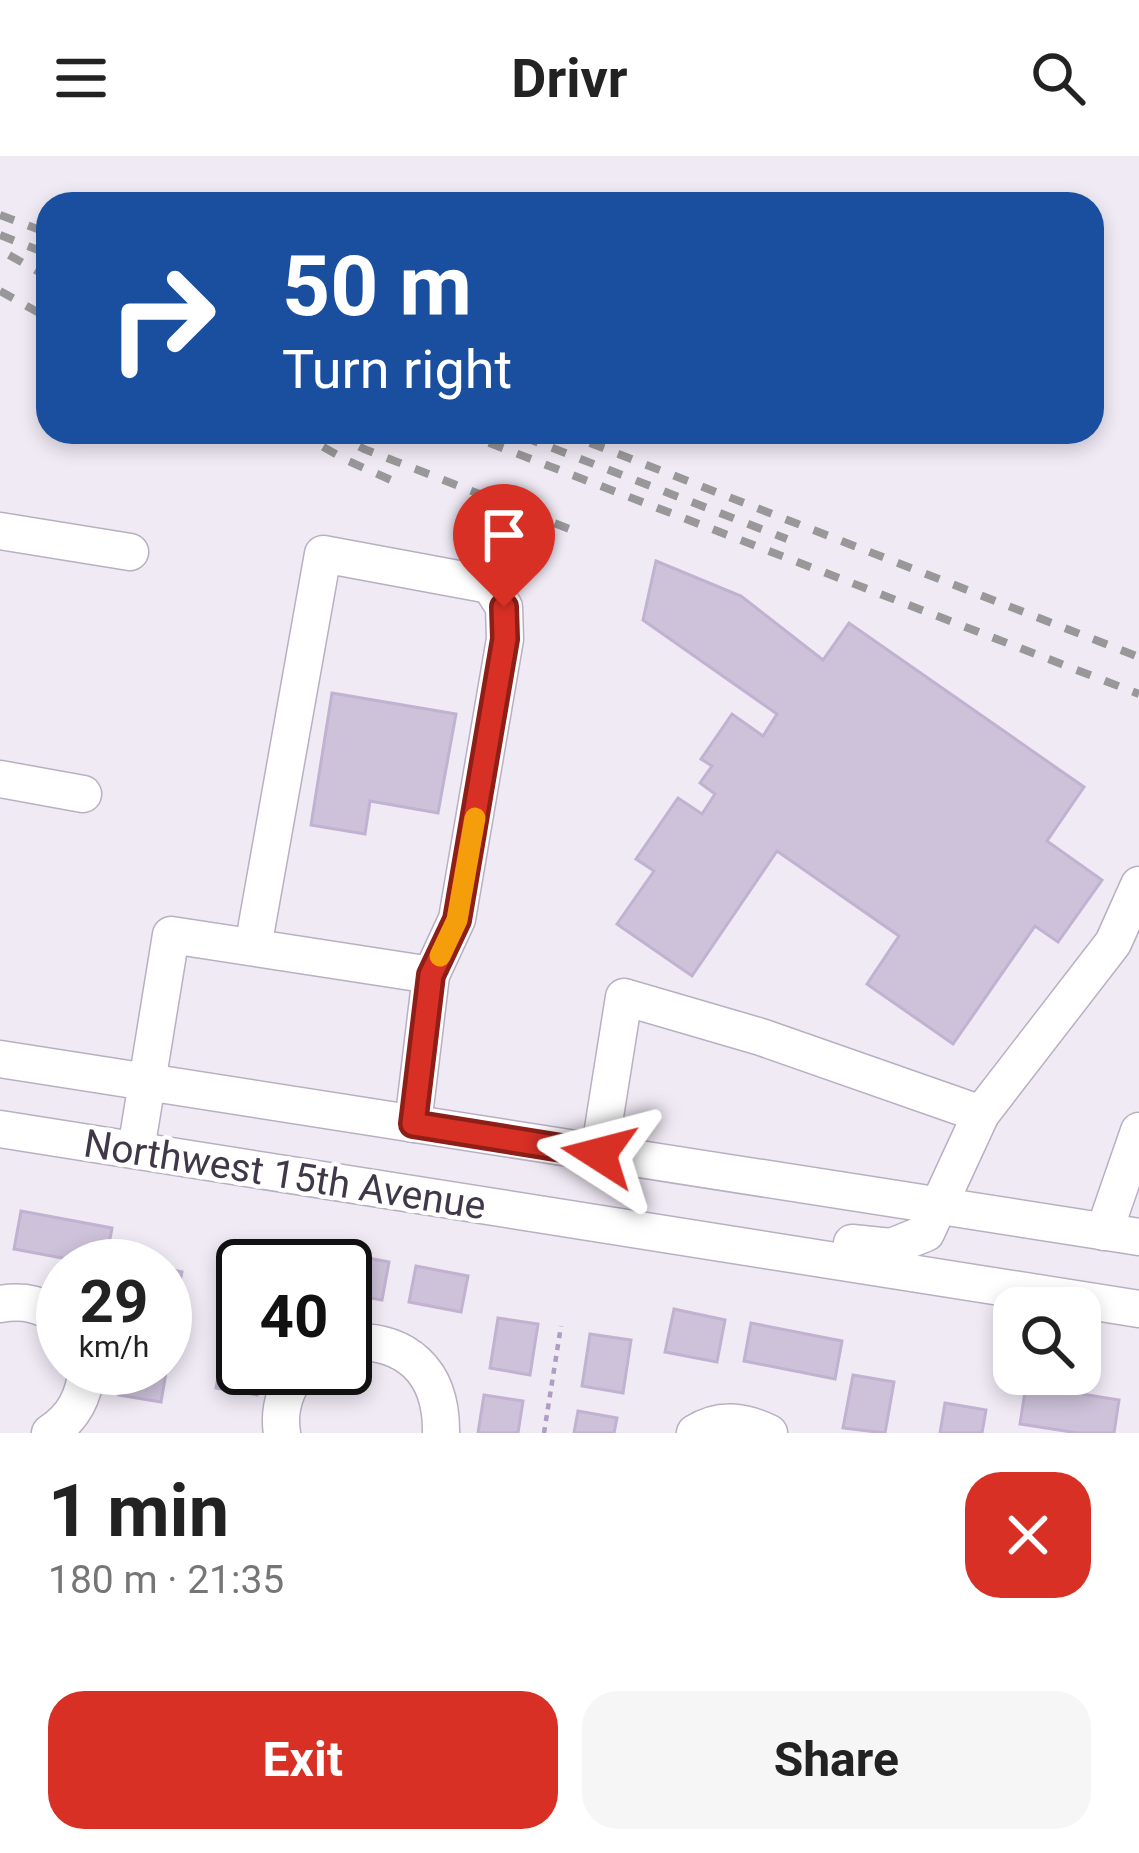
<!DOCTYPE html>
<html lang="en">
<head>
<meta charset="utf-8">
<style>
  body { margin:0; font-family:Roboto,sans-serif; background:#f6f6f6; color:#222; height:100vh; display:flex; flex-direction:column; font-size:45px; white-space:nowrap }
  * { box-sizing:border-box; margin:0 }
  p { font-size:39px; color:#767676 }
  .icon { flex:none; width:66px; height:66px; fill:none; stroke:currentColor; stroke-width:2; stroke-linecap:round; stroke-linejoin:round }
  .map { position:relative; height:1277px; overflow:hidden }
  .panel { display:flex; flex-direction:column; background:#fff; flex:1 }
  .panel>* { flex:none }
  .hud { position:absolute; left:36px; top:36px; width:1068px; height:252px; border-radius:36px; box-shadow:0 6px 18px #0003; background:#1a4fa0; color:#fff; overflow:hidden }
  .buttons { position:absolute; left:993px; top:1131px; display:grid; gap:24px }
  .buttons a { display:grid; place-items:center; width:108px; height:108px; border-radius:24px; background:#fff; box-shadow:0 6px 18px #0003; font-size:60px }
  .speed { position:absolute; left:36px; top:1083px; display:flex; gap:24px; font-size:60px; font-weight:700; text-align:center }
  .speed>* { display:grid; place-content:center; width:156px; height:156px; border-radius:50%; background:#fff; box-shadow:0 6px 18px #0003; line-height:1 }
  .speed small { font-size:30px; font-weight:400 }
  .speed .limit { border:6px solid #111; border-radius:18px; background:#fff; color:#111 }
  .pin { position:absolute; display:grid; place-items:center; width:102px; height:102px; color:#fff; margin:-123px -51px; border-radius:50% 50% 50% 0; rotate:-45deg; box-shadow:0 0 12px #0007 }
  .pin .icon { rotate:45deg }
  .me { position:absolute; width:132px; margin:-66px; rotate:279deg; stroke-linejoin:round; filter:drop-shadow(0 0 9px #0008) }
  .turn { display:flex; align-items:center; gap:42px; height:252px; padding:0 48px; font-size:54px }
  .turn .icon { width:156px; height:156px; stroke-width:2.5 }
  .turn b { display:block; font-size:84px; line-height:102px }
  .round { display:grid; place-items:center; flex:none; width:126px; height:126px; border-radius:36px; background:#f6f6f6 }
  .overview { display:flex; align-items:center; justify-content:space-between; height:204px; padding:0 48px }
  h1 { font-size:72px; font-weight:700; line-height:90px }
  .cta { display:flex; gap:24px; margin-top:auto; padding:24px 48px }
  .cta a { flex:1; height:138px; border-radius:36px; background:#d93025; color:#fff; font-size:48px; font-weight:700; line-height:138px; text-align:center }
  .cta a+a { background:#f6f6f6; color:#222 }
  header { display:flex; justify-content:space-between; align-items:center; height:156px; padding:0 48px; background:#fff; font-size:54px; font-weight:700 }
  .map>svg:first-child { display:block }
  .building { fill:#cdc2d9; stroke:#c1b2d1; stroke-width:3 }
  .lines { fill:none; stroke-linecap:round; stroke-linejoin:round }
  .minor-casing { stroke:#b9afc3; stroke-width:39 }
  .path { stroke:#b09dc2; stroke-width:4.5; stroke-dasharray:6 6; stroke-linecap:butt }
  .minor { stroke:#fff; stroke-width:36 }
  .rail { stroke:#989898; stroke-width:8; stroke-dasharray:15 15; stroke-linecap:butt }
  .route-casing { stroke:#8d1f18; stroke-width:30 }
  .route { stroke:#d93025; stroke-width:21 }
  .slow { stroke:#f59e0b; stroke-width:21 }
  .labels { text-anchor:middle; stroke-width:9; stroke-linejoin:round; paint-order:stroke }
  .street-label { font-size:39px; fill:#403848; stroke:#fff }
</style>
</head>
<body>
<header><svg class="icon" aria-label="menu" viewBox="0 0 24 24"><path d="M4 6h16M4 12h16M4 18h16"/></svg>Drivr<svg class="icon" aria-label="search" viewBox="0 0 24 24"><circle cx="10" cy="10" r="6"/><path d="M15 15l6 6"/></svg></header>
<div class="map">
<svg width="1139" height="1277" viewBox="0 0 1139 1277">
  <rect width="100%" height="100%" fill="#f0eaf5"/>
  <g class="building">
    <path d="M656,405l85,35 82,64 26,-37 235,164 -37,54 55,39 -44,62 -23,-16 -82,118 -86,-60 32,-48 -122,-85 -85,125 -75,-52 37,-53 -18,-12 42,-61 24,16 13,-20 -15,-11 12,-17 -11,-7 31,-45 31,22 14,-22 -134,-94z"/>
    <path d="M332,537l124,21 -18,99 -68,-12 -5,33 -54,-9z"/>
    <path d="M21,1055l91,17 -7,38 -91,-17z"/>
    <path d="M300,1089l89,17 -7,38 -37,-7v-27h-50z"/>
    <path d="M416,1110l52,10 -7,36 -52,-10z"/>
    <path d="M165,1112l17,4 -10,51 -7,-1z"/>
    <path d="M236,1112l7,1v54l-17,-3z"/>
    <path d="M674,1153l51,11 -8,42 -52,-10z"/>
    <path d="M498,1162l40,6 -8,51 -40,-7z"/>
    <path d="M751,1167l91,18 -7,38 -91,-18z"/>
    <path d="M590,1178l41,6 -8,53 -41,-7z"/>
    <path d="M224,1189l19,3v20h19l-5,27 -41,-7z"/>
    <path d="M165,1192l5,1 -9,53 -42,-7 4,-27h42z"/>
    <path d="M853,1219l41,7 -9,51 -42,-5z"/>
    <path d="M1026,1229l93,15 -5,33h-36l-58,-9z"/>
    <path d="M484,1239l39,6 -5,32h-40z"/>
    <path d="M945,1247l41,7 -4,23h-42z"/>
    <path d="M578,1255l39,7 -3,15h-40z"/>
  </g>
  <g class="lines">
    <defs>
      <g id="minor">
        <path d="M0,375l130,21"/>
        <path d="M0,623l83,15"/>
        <path d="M253,791l70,-393 167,31 14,22 1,32 -48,280 -26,56 -18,149"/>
        <path d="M0,903l1139,178"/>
        <path d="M0,973l1139,180"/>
        <path d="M136,994l35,-215 260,40"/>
        <path d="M599,998l25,-157 137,40 220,77"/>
        <path d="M1104,1076l35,-101"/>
        <path d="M852,1087l39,4 35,-14 55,-119 132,-171 26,-58"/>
        <path d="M0,1148c24,-4 43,0 63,16"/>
        <path d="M345,1186c61,-4 97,29 96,91"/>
        <path d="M50,1277c24,-16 34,-36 37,-65"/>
        <path d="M282,1277c-4,-24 4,-46 19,-65"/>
        <path d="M695,1277c25,-16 49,-12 74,0"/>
      </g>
    </defs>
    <use href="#minor" class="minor-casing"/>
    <path class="path" d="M544,1277l17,-107"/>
    <use href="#minor" class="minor"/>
    <g class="rail">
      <path d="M0,59l48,18"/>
      <path d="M0,79l48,19"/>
      <path d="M9,99l39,22"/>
      <path d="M0,135l48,27"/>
      <path d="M297,276l49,28 54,24"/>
      <path d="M333,276l31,17 213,83"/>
      <path d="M461,276l678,262"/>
      <path d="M562,276l577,225"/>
      <path d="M524,281l263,102"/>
    </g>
  </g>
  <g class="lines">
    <defs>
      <path id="route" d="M504,451l1,32 -48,281 -26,55 -18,149 186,30"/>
    </defs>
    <use href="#route" class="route-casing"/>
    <use href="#route" class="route"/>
    <path class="slow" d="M440,800l17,-36 18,-102"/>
  </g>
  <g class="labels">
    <g class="street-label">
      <text transform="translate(285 1018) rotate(9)" y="14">Northwest 15th Avenue</text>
    </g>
  </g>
</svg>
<div class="buttons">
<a><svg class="icon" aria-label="search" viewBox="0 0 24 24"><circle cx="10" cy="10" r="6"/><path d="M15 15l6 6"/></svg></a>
</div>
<div class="speed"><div>29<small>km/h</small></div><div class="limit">40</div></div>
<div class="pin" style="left:504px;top:451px;background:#d93025"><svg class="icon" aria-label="arrive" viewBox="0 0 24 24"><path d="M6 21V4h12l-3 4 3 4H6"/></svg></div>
<svg class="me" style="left:599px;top:998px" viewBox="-20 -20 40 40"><path d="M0-17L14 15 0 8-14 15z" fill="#d93025" stroke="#fff" stroke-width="4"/></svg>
<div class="hud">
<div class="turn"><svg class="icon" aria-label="right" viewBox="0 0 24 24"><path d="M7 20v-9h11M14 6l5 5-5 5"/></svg><div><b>50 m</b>Turn right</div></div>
</div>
</div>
<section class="panel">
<div class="overview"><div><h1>1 min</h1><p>180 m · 21:35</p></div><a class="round" style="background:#d93025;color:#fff"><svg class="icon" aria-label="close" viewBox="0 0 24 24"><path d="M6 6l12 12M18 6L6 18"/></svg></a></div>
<div class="cta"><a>Exit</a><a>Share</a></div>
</section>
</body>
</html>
